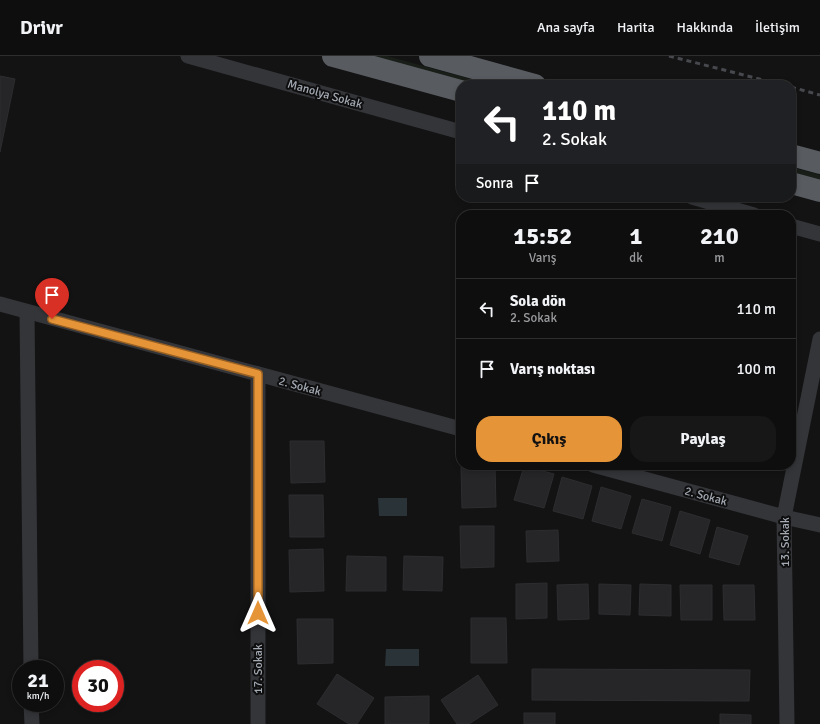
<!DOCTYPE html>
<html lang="tr">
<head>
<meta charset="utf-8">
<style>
  body { margin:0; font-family:Signika,sans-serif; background:#171718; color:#f1f3f6; height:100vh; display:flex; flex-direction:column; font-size:15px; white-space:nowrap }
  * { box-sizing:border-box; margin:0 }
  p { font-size:13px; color:#9b9c9e }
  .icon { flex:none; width:22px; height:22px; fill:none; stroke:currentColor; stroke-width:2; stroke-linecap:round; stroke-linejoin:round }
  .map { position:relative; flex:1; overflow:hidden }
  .details { position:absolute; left:456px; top:154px; width:340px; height:260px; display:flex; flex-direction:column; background:#0e0e0f; border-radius:16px; box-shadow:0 2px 6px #0003,0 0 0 1px #2e2e2f }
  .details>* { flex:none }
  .top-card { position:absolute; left:456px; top:24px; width:340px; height:122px; border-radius:16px; box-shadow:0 2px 6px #0003,0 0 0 1px #2e2e2f; background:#202124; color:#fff; overflow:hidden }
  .speed { position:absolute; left:12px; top:604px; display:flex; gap:8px; font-size:20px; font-weight:700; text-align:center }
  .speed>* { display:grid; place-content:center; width:52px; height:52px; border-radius:50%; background:#0e0e0f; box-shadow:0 2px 6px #0003,0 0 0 1px #2e2e2f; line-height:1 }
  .speed small { font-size:10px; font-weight:400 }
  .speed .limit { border:6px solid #d22; background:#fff; color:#111 }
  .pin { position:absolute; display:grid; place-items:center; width:34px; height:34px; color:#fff; margin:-41px -17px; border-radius:50% 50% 50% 0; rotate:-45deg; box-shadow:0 0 4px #0007 }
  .pin .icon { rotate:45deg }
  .me { position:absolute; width:44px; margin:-22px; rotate:0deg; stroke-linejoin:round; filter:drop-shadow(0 0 3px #0008) }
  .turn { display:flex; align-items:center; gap:14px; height:84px; padding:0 20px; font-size:18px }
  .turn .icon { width:52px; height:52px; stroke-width:2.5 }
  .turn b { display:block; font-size:28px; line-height:34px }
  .then { display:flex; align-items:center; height:38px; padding:0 20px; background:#0003; gap:8px; font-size:15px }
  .eta { display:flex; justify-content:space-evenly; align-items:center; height:68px; text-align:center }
  .eta b { font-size:24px; font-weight:700; line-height:28px }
  .button { display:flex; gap:8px; margin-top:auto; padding:8px 20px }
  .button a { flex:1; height:46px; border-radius:16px; background:#e69438; color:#111; font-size:16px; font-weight:700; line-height:46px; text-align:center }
  .button a+a { background:#171718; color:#f1f3f6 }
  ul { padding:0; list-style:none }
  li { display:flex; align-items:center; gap:12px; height:60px; padding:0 20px; border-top:1px solid #2e2e2f }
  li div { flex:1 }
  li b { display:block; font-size:15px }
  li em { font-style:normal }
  header { display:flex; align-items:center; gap:24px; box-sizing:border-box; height:56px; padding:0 20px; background:#0e0e0f; border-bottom:1px solid #2e2e2f }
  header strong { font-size:19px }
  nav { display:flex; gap:22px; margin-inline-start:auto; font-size:14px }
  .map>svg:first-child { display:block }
  .green { fill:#191e19 }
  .water { fill:#2a3337 }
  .building { fill:#262628; stroke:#2d2d30 }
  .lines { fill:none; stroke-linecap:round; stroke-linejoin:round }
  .minor { stroke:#343539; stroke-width:15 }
  .trunk { stroke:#585c60; stroke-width:22 }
  .rail { stroke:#47494e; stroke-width:3; stroke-dasharray:5 4; stroke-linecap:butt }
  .route-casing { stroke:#966024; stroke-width:10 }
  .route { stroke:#e69438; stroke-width:7 }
  .labels { text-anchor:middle; stroke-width:4; stroke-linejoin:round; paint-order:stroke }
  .street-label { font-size:12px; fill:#a5abb4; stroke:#0e0e0f }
</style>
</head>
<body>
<header>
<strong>Drivr</strong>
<nav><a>Ana sayfa</a><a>Harita</a><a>Hakkında</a><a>İletişim</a></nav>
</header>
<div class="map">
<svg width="820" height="668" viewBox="0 0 820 668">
  <rect width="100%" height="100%" fill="#131314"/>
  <g class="green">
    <path d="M365,0h22l105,29h-22z"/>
    <path d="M791,111l29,8v7l-29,-8z"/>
  </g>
  <g class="water">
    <path d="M378,442h29v18h-28z"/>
    <path d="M386,593h33v17h-34z"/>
  </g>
  <g class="building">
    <path d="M0,20l15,3 -15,73z"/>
    <path d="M290,385h34l1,41 -34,1z"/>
    <path d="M495,410l1,41 -34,1 -1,-41z"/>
    <path d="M524,410l30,8 -10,34 -30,-8z"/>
    <path d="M562,421l30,9 -9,33 -30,-8z"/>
    <path d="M601,431l30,9 -10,33 -29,-8z"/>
    <path d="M289,439h34l1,42h-34z"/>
    <path d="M642,443l29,8 -9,34 -30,-8z"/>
    <path d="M680,455l30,9 -10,34 -30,-9z"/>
    <path d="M460,470h34v41l-33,1z"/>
    <path d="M717,471l31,9 -9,29 -30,-8z"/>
    <path d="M558,474l1,31 -32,1 -1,-31z"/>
    <path d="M323,493l1,42 -34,1 -1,-42z"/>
    <path d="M347,500l39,1v34h-40z"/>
    <path d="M404,500l39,1 -1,34 -39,-1z"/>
    <path d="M547,527v35l-31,1v-35z"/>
    <path d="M588,528l1,35 -31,1 -1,-35z"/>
    <path d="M599,528l32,1 -1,30 -31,-1z"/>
    <path d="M640,528l31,1v31l-32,-1z"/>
    <path d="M680,529h32v35h-31z"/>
    <path d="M723,529h31l1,35h-31z"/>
    <path d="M471,562h35l1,45h-36z"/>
    <path d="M297,563h36v44l-35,1z"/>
    <path d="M532,613l218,1 -1,31 -217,-1z"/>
    <path d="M337,618l37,24 -17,26h-8l-32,-20z"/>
    <path d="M478,619l20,30 -29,19h-12l-16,-24z"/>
    <path d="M429,640v28h-44v-27z"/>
    <rect x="524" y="657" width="31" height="11"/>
    <path d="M720,658l31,1v9h-31z"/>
  </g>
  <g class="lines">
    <g class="minor">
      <path d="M188,0l273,76"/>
      <path d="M692,141l62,18"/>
      <path d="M791,170l29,8"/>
      <path d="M0,248l461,125"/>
      <path d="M27,256l4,357"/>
      <path d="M593,409l191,52 36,8"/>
      <path d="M31,647l1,21"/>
      <path d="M258,668v-350"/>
      <path d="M787,668l-3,-207 36,-178"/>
    </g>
    <g class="trunk">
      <path d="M333,0l128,35"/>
      <path d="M430,0l105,29"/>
      <path d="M791,99l29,8"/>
      <path d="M791,127l29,8"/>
    </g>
    <g class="rail">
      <path d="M669,0l114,29"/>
      <path d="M791,31l29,8"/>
    </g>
  </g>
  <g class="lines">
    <defs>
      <path id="route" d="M52,263l206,55v239"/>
    </defs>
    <use href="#route" class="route-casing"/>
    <use href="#route" class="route"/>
  </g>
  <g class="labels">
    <g class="street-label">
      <text transform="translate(325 38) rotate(16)" y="4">Manolya Sokak</text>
      <text transform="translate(300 330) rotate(15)" y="4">2. Sokak</text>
      <text transform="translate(706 440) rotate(15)" y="4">2. Sokak</text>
      <text transform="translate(785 486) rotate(-90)" y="4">13. Sokak</text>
      <text transform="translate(258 613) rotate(-90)" y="4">17. Sokak</text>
    </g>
  </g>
</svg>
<div class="speed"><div>21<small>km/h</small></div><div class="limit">30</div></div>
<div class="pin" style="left:52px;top:263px;background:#d93025"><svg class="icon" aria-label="arrive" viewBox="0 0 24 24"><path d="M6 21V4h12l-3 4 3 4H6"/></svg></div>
<svg class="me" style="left:258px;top:557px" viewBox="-20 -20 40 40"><path d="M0-17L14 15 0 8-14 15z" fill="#e69438" stroke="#fff" stroke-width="4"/></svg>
<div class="top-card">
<div class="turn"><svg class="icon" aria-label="left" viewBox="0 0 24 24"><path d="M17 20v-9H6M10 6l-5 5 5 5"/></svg><div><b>110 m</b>2. Sokak</div></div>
<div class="then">Sonra<svg class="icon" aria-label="arrive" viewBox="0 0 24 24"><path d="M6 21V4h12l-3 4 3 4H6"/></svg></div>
</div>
<section class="details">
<div class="eta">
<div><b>15:52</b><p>Varış</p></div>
<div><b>1</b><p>dk</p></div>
<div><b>210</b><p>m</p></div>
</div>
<ul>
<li><svg class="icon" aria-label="left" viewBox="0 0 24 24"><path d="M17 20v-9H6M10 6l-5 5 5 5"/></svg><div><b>Sola dön</b><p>2. Sokak</p></div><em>110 m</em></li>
<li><svg class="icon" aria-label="arrive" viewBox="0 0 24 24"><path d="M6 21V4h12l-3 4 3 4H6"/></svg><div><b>Varış noktası</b></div><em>100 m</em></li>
</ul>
<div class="button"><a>Çıkış</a><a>Paylaş</a></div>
</section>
</div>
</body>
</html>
